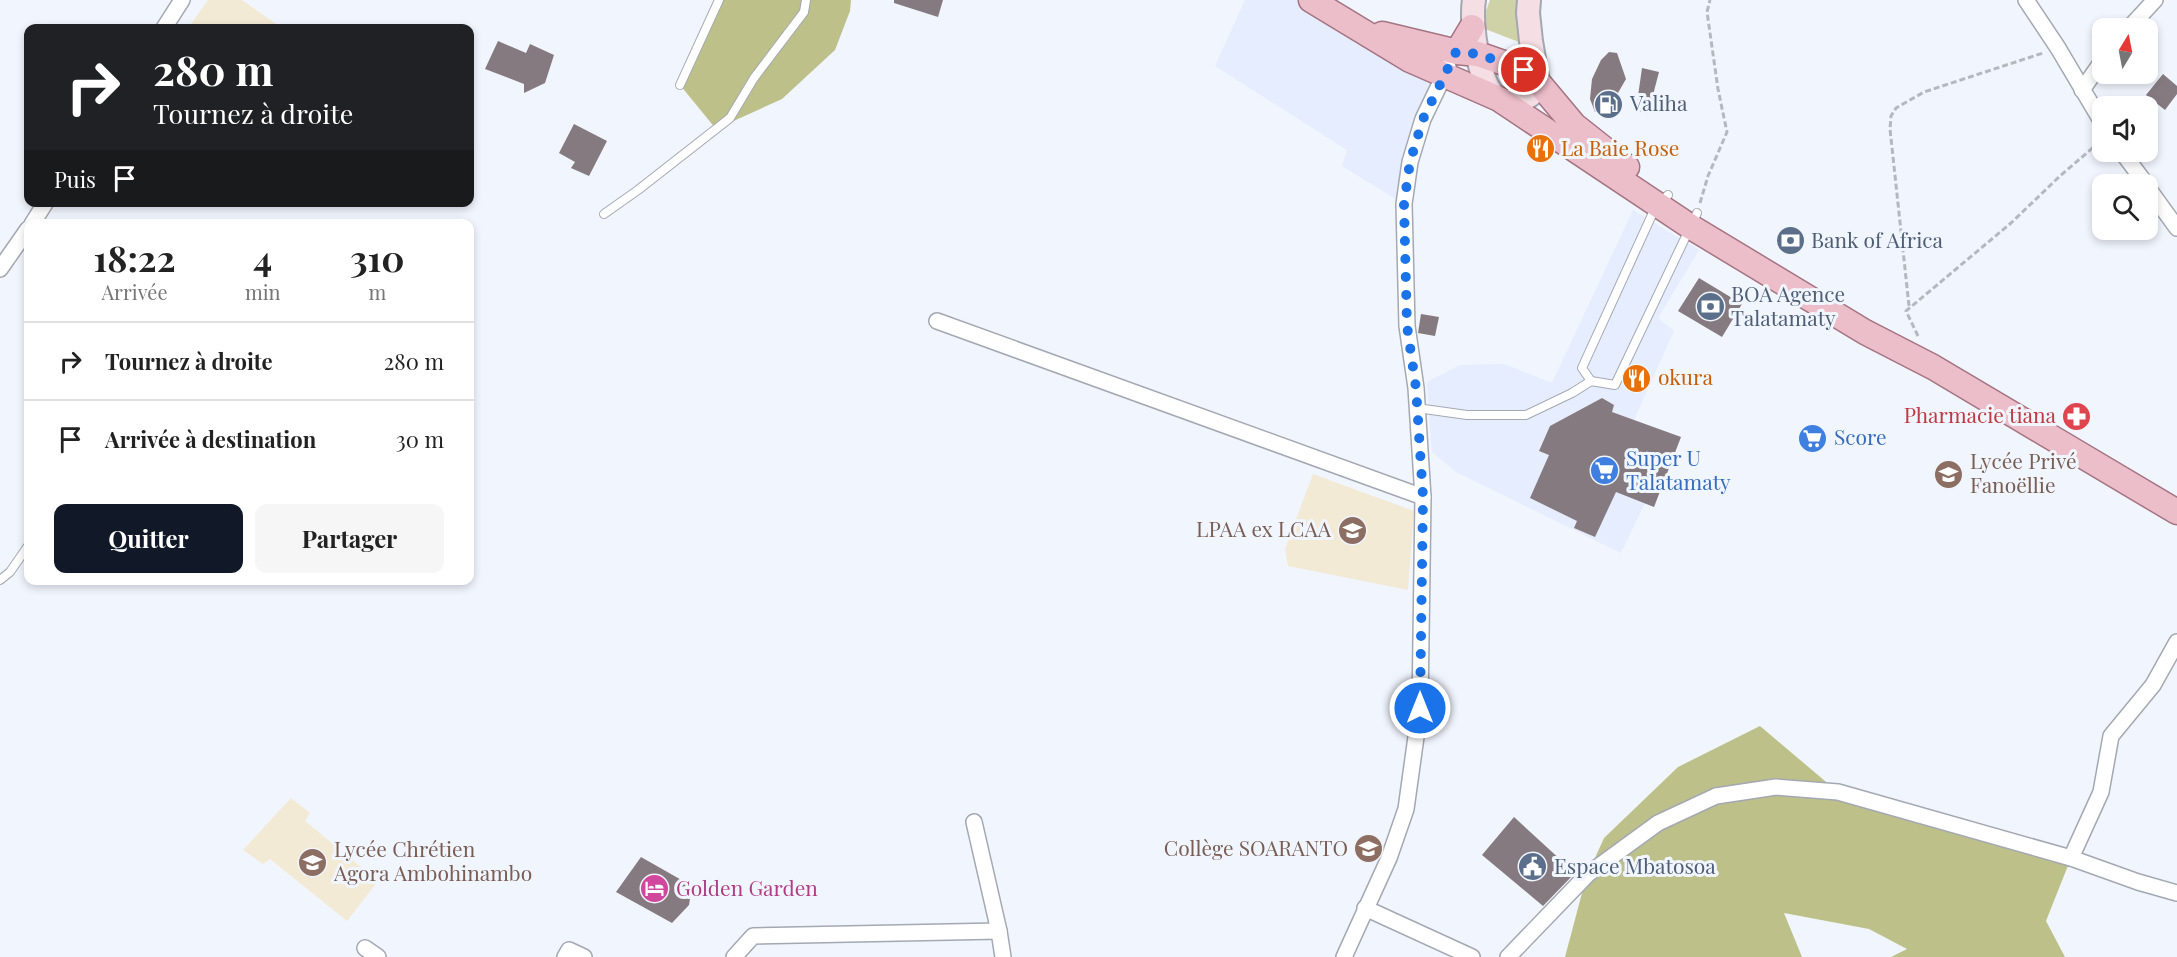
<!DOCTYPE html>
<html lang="fr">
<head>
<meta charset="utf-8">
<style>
  body { margin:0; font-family:"Playfair Display",serif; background:#f6f6f6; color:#222; height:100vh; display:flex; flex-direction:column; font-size:22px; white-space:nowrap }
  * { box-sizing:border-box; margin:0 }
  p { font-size:20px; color:#767676 }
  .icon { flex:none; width:33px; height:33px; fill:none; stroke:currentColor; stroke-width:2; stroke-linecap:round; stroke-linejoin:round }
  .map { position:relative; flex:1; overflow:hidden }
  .sheet { position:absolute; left:24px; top:219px; width:450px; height:366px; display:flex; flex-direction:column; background:#fff; border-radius:12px; box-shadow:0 3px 9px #0003 }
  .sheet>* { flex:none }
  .hud { position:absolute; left:24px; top:24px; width:450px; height:183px; border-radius:12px; box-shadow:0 3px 9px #0003; background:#202124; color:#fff; overflow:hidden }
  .needle { width:39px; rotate:10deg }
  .buttons { position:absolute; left:2092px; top:18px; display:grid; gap:12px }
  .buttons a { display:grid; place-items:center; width:66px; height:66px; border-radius:12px; background:#fff; box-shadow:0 3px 9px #0003; font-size:30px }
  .pin { position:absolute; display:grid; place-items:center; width:51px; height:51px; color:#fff; margin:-26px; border:3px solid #fff; border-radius:50%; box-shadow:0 2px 6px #0007 }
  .me { position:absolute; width:66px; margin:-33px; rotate:0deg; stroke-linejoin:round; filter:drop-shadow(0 0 4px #0008) }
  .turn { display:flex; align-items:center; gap:21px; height:126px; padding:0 30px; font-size:27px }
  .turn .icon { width:78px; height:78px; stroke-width:2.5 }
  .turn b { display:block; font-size:42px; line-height:51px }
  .then { display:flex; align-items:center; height:57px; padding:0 30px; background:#0003; gap:12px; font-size:22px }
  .eta { display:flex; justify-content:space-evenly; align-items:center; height:102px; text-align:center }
  .eta b { font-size:36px; font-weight:700; line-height:42px }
  .action { display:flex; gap:12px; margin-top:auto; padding:12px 30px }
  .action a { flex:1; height:69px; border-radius:12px; background:#111827; color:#fff; font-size:24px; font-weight:700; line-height:69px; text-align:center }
  .action a+a { background:#f6f6f6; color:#222 }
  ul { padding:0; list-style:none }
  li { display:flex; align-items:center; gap:18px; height:78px; padding:0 30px; border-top:2px solid #e0e0e0 }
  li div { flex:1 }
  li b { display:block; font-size:22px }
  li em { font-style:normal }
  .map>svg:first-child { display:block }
  .built { fill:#e5edff }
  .education { fill:#f3ead5 }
  .green { fill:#cfd2a7 }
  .forest { fill:#bdc189 }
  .building { fill:#857a7f }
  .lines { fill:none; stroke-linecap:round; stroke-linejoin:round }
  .service-casing { stroke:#a3a8b2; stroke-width:10 }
  .minor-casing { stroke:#a3a8b2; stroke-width:18 }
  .secondary-casing { stroke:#a3a8b2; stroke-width:26 }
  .primary-casing { stroke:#a57482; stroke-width:27 }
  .path { stroke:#b4b8bf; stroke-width:3; stroke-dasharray:6 3; stroke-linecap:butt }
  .service { stroke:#fff; stroke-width:8 }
  .minor { stroke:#fff; stroke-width:15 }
  .secondary { stroke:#f5dee4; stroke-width:22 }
  .primary { stroke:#ecbec9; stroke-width:24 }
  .route { stroke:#1a73e8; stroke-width:10; stroke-dasharray:0 18 }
  .labels { text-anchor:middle; stroke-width:6; stroke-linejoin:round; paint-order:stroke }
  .service-label { font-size:21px; fill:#4e5e75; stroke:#f1f5fe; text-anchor:start }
  .food-label { font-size:21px; fill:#c56008; stroke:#f1f5fe; text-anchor:start }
  .health-label { font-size:21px; fill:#be3a42; stroke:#f1f5fe; text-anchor:end }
  .shop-label { font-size:21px; fill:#366cbe; stroke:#f1f5fe; text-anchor:start }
  .education-label { font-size:21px; fill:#785e54; stroke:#f1f5fe; text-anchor:start }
  .hotel-label { font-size:21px; fill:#b23c85; stroke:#f1f5fe; text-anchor:start }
</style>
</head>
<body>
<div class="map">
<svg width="2177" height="957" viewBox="0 0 2177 957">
  <rect width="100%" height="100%" fill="#f1f5fe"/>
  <g class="built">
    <path d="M1245,0h66l132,76 -39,128 -62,-38 5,-16 -132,-84z"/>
    <path d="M1633,210l66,40 -41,68 16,13 -40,89 47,17 -27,70 -9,-4 -24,50 -165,-81 -24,-20 -5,-70 33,-17 44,-1 48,19z"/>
  </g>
  <g class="education">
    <path d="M208,0h34l37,26 -2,2h-89z"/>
    <path d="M1313,474l101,37 -6,79 -120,-24 -3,-17z"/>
    <path d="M291,798l19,15 -5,8 73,60 -31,40 -77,-62 -7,5 -20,-14z"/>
  </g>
  <path class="green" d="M1490,0h40l-6,44 -44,-17z"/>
  <g class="forest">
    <path d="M719,0h132l-1,11 -15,39 -53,49 -66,30 -36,-44z"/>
    <path d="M1760,726l78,66 233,66 -25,63 19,36h-174l16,-8 -38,-20 -85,-16 18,44h-237l21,-79 18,-40 74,-71z"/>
  </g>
  <g class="building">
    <path d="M894,0h49l-5,17 -44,-14z"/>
    <path d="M498,41l28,12 4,-9 24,11 -9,28 -21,10v-9l-39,-15z"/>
    <path d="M1609,52l8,1 9,26 -19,33h-12l-5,-13 2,-20 9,-19z"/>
    <path d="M1642,68l17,4 -11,42 -12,-4z"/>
    <path d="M2163,74l14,12v8l-12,16 -19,-15z"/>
    <path d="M574,124l33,17 -18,35 -18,-8 4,-6 -16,-9z"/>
    <path d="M1699,278l43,26 -20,33 -44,-26z"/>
    <path d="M1421,314l18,3 -4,19 -17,-3z"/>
    <path d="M1602,398l12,7 -2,7 69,25 -27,70 -38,-15 -21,45 -21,-9 3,-7 -47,-23 19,-43 -10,-4 11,-25z"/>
    <path d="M1514,817l61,56 -32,33 -61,-51z"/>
    <path d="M641,857l51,29 -3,19 -17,18 -56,-31z"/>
  </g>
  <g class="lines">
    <defs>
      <g id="service">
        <path d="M680,85l39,-85"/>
        <path d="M604,214l34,-24 92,-72 24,-40 50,-66 2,-12"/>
        <path d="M1591,381l-9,-13 74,-162 12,-11"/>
        <path d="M1417,408l50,7h59l46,-22 19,-12 24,4 82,-172"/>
        <path d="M0,580l10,-8 18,-26"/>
      </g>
      <g id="minor">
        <path d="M2026,0l32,48 45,76"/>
        <path d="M164,28l18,-28"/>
        <path d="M2129,28l26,-28"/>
        <path d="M2082,90l21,-30"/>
        <path d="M2122,152l24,32"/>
        <path d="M2148,188l29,40"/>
        <path d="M32,224l14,-22"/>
        <path d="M0,269l28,-40"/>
        <path d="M937,321l486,176"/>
        <path d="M974,822l25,109 4,26"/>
        <path d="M2071,858l30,-66 10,-56 42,-51 24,-43"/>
        <path d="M1365,908l107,49"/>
        <path d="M365,948l13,9"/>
        <path d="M565,957l4,-7 15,7"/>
        <path d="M734,957l19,-21 246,-5"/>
        <path d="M1344,957l45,-99 17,-49 14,-101 3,-211 -7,-109 -9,-62 -3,-122 6,-42 13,-43 25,-52"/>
        <path d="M1508,957l80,-83 70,-51 58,-27 60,-9 62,5 233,66 67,24 39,11"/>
      </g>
      <path id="secondary" d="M1474,0c-4,21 4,85 23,98 8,4 19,4 27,1 9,-4 13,-9 14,-17l-7,-41 -3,-28 1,-13"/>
      <g id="primary">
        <path d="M1311,0l99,60 89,39 192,128 174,105 68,35 244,145"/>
        <path d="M1382,34l75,18 21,2 46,16 14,12 36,43 53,42"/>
        <path d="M1457,52l15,-25"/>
      </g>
    </defs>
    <use href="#service" class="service-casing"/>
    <use href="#minor" class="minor-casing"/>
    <use href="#secondary" class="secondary-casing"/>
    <use href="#primary" class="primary-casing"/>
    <g class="path">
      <path d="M1700,203l8,-27 19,-44 -9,-43 -11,-77 3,-12"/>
      <path d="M1909,306l-19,-177 1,-13 5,-8 28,-16 119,-39"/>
      <path d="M1918,336l-12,-25 105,-88 49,-47 43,-37"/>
    </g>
    <use href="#service" class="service"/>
    <use href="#minor" class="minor"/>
    <use href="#secondary" class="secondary"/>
    <use href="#primary" class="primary"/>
  </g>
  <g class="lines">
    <path class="route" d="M1420,708l3,-211 -7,-109 -9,-62 -3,-122 6,-42 13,-43 33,-67 22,2 46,16"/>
  </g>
  <defs>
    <symbol id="fuel-disc" viewBox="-11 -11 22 22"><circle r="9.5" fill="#5c6f8a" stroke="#f1f5fe"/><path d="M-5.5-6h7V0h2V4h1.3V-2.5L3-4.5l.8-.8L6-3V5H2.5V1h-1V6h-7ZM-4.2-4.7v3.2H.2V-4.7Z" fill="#fff"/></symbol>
    <symbol id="restaurant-disc" viewBox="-11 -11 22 22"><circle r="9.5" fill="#e8710a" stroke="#f1f5fe"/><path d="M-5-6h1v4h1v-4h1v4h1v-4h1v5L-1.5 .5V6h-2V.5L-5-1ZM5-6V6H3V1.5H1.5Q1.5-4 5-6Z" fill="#fff"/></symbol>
    <symbol id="bank-disc" viewBox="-11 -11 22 22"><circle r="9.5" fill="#5c6f8a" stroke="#f1f5fe"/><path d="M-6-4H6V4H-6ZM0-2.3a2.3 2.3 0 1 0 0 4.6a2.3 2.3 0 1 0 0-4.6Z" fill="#fff"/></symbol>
    <symbol id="pharmacy-disc" viewBox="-11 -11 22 22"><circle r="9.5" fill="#e0444e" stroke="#f1f5fe"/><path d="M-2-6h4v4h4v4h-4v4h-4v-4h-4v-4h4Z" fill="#fff"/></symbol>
    <symbol id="supermarket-disc" viewBox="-11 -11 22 22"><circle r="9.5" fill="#3f7fe0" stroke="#f1f5fe"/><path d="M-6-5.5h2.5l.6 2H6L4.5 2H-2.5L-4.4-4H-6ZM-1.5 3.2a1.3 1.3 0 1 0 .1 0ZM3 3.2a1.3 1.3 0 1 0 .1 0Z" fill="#fff"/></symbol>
    <symbol id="school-disc" viewBox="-11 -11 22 22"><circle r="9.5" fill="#8d6e63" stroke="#f1f5fe"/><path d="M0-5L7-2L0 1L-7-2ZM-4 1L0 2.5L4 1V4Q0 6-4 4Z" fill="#fff"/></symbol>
    <symbol id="civic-disc" viewBox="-11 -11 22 22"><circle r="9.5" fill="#5c6f8a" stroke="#f1f5fe"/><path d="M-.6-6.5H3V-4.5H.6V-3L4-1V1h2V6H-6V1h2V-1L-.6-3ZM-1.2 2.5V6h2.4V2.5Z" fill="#fff"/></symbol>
    <symbol id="hotel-disc" viewBox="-11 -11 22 22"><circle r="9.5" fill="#d1479c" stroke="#f1f5fe"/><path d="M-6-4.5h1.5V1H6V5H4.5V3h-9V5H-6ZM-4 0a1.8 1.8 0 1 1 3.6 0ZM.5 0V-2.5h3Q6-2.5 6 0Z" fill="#fff"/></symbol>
  </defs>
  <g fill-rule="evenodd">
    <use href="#fuel-disc" x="1592" y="88" width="33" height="33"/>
    <use href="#restaurant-disc" x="1524" y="132" width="33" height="33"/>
    <use href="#bank-disc" x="1774" y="224" width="33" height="33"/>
    <use href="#bank-disc" x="1694" y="290" width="33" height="33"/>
    <use href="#restaurant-disc" x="1620" y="362" width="33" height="33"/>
    <use href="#pharmacy-disc" x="2060" y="400" width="33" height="33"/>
    <use href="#supermarket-disc" x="1796" y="422" width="33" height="33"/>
    <use href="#supermarket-disc" x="1588" y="454" width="33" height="33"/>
    <use href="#school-disc" x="1932" y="458" width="33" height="33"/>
    <use href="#school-disc" x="1336" y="514" width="33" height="33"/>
    <use href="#school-disc" x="1352" y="832" width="33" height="33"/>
    <use href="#school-disc" x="296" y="846" width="33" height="33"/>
    <use href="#civic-disc" x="1516" y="850" width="33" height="33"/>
    <use href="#hotel-disc" x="638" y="872" width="33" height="33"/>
  </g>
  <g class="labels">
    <g class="service-label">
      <text x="1630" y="111">Valiha</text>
      <text x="1811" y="248">Bank of Africa</text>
      <text x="1731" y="302">BOA Agence<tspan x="1731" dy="24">Talatamaty</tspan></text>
      <text x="1554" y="874">Espace Mbatosoa</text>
    </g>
    <g class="food-label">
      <text x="1561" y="156">La Baie Rose</text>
      <text x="1658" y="385">okura</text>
    </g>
    <g class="health-label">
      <text x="2056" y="423">Pharmacie tiana</text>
    </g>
    <g class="shop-label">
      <text x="1834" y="445">Score</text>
      <text x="1626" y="466">Super U<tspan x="1626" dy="24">Talatamaty</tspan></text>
    </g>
    <g class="education-label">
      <text x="1970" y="469">Lycée Privé<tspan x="1970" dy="24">Fanoëllie</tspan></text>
      <text x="1331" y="537" text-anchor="end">LPAA ex LCAA</text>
      <text x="1348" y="856" text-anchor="end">Collège SOARANTO</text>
      <text x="334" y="857">Lycée Chrétien<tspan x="334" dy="24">Agora Ambohinambo</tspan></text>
    </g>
    <g class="hotel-label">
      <text x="676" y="896">Golden Garden</text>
    </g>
  </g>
</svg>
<div class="buttons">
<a><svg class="needle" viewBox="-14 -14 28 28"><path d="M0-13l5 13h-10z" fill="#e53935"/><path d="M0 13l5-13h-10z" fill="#767676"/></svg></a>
<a><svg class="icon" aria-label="sound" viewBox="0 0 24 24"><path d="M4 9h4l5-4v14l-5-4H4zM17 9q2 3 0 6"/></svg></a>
<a><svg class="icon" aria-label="search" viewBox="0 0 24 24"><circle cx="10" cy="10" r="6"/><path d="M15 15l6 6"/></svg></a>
</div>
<div class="pin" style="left:1524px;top:70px;background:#d93025"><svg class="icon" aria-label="arrive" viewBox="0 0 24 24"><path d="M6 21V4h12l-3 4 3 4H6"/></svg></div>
<svg class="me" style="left:1420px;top:708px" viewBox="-20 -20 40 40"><circle r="17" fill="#1a73e8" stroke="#fff" stroke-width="3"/><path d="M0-11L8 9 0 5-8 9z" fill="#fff"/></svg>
<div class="hud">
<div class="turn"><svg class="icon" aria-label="right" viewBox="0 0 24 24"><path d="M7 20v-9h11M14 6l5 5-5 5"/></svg><div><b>280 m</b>Tournez à droite</div></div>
<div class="then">Puis<svg class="icon" aria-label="arrive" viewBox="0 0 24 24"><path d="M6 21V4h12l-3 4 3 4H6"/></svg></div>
</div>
<section class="sheet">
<div class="eta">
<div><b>18:22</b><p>Arrivée</p></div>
<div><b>4</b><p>min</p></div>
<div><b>310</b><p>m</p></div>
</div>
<ul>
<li><svg class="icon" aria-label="right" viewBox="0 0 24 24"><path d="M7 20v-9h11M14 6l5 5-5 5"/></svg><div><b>Tournez à droite</b></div><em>280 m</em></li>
<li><svg class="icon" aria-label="arrive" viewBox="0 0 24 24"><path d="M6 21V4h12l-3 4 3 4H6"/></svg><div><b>Arrivée à destination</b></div><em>30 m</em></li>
</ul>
<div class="action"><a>Quitter</a><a>Partager</a></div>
</section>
</div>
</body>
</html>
